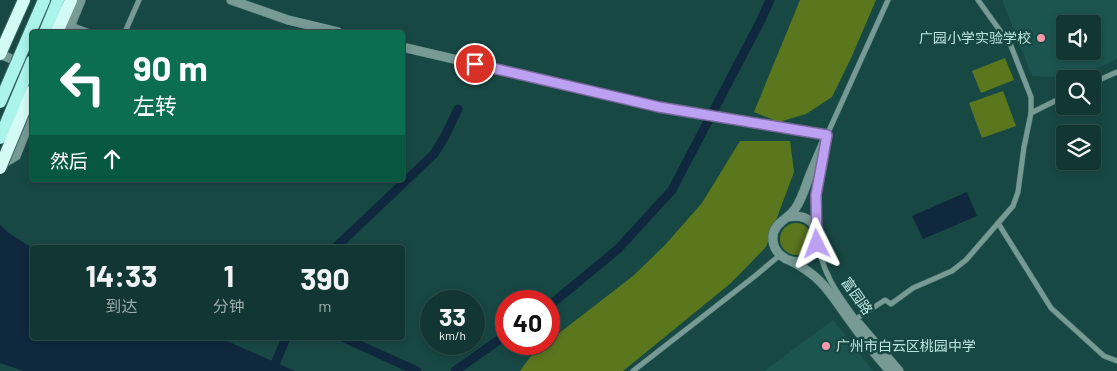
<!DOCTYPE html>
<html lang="zh">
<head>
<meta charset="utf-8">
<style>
  body { margin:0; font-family:Barlow,"Noto Sans SC",sans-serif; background:#1f413f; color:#f1f3f6; height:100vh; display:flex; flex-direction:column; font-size:19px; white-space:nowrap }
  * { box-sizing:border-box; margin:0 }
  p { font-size:16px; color:#9cabac }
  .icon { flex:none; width:28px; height:28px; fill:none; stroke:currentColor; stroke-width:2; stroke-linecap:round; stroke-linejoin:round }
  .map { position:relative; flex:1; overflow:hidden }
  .side { position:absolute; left:30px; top:245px; width:375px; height:95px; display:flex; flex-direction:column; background:#123633; border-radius:5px; box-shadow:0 2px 8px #0003,0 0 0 1px #31504e }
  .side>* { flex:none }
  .hud { position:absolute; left:30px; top:30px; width:375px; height:152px; border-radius:5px; box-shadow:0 2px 8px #0003,0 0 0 1px #31504e; background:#0b6e4f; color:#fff; overflow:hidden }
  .buttons { position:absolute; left:1056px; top:15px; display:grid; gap:10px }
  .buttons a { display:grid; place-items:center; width:45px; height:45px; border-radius:5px; background:#123633; box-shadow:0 2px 8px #0003,0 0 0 1px #31504e; font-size:25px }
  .speed { position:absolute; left:420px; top:290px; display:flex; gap:10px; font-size:25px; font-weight:700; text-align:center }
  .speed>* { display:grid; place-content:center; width:65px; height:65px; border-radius:50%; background:#123633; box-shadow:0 2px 8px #0003,0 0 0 1px #31504e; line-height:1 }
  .speed small { font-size:12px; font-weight:400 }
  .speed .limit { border:8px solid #d22; background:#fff; color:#111 }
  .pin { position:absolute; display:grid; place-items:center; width:42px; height:42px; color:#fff; margin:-21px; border:2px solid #fff; border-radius:50%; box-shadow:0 1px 5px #0007 }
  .me { position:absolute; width:55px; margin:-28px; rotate:357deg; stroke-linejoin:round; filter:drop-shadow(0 0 4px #0008) }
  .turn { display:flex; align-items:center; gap:18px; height:105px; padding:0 20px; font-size:22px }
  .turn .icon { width:65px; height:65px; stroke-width:2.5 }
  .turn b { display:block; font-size:35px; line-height:42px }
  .then { display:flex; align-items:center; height:48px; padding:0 20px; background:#0003; gap:10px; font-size:19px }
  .eta { display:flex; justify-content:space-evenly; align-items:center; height:85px; text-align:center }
  .eta b { font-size:30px; font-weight:700; line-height:35px }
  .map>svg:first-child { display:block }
  .built { fill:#1c544f; fill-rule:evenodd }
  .green { fill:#5a771e }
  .water { fill:#0f283d }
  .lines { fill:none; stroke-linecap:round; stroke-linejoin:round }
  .canal { stroke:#0f283d; stroke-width:9 }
  .minor-casing { stroke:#396763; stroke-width:6 }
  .tertiary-casing { stroke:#396763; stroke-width:10 }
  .primary-casing { stroke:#396763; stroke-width:14 }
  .trunk-casing { stroke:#396763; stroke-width:14 }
  .minor { stroke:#779a95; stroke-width:5 }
  .tertiary { stroke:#779a95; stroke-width:9 }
  .primary { stroke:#aaf4eb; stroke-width:12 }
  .trunk { stroke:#d4faf5; stroke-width:12 }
  .primary-bridge-casing { stroke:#396763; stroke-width:14; stroke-linecap:butt }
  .trunk-bridge-casing { stroke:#396763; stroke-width:14; stroke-linecap:butt }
  .primary-bridge { stroke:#aaf4eb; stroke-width:12 }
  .trunk-bridge { stroke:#d4faf5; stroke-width:12 }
  .route-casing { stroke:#7a689d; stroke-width:12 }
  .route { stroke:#bca0f2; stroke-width:9 }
  .poi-dot { fill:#f29aac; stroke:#184844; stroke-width:2 }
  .labels { text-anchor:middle; stroke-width:5; stroke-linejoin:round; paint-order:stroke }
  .poi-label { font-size:14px; fill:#bbe4df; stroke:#184844; text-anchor:end }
  .street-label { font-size:14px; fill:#bbe4df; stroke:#184844 }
</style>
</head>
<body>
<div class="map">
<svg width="1117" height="371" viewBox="0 0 1117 371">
  <rect width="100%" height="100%" fill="#184844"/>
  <g class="built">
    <path d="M1002,0h115v59l-40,19 -45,-2zM1065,24h27v27h-27z"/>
    <path d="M833,320l40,51h-109z"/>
  </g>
  <g class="green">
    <path d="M800,0h76l-24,56 -20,41 -26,17 -27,8 -25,-10z"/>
    <path d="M1005,58l9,22 -33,13 -9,-22z"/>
    <path d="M1003,91l13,35 -34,12 -13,-35z"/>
    <path d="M740,141h50l4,31 -28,75 -35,36 -108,88h-103c7,-9 17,-26 29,-27v-3l84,-65 32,-31 37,-42z"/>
    <circle cx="796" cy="239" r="16"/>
  </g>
  <g class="water">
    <path d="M967,192l10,24 -54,23 -11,-23z"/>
    <path d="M0,225l9,8 23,15v90h188l75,33h-271l-24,-8z"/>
  </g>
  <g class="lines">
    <g class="canal">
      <path d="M335,248l99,-94 10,-16 14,-29"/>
      <path d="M549,306l69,-57 54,-59 89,-170 9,-20"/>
      <path d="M344,338l73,33"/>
      <path d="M272,371l14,-33"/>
      <path d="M455,371l51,-36"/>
    </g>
    <defs>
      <g id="minor">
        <path d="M71,25l19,7"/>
        <path d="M125,32l14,-32"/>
        <path d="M1092,83l25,-11"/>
        <path d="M1031,113l34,-17"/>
        <path d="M827,135l61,-135"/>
        <path d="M998,223l53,85 53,48 13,5"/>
        <path d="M818,243c5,32 20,51 38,76l29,-19 6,4 22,-16 39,-17 14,-11 47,-54 5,-14 6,-45 7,-34v-16l-20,-51 -33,-46"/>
        <path d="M633,371l122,-95 25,-21"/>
      </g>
      <g id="tertiary">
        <path d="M231,0l57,20 50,12"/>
        <path d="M68,32l13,-32"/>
        <path d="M402,47l257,60 168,28"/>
        <path d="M0,54l23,10"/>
        <path d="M1,161l5,1 10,-6 16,-40"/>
        <path d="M788,217c44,-9 34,59 -2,42 -7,-4 -12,-10 -13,-18 -2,-18 15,-21 22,-32 7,-10 10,-21 14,-32 6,-14 12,-28 18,-42"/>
        <path d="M817,229l-1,-34 8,-42"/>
        <path d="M791,261c32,16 40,34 60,61 12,17 25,34 39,49"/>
        <path d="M859,324l40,47"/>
      </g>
      <path id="primary" d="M45,32l13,-32"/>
      <g id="trunk">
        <path d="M57,32l14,-32"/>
        <path d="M0,54l24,-54"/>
      </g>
    </defs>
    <use href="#minor" class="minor-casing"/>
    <use href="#tertiary" class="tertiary-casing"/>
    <use href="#primary" class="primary-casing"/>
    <use href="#trunk" class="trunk-casing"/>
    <use href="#minor" class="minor"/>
    <use href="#tertiary" class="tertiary"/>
    <use href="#primary" class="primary"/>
    <use href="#trunk" class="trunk"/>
    <defs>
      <g id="primary-bridge">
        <path d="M0,102l44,-102"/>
        <path d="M0,138l32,-77"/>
      </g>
      <path id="trunk-bridge" d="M0,168l32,-77"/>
    </defs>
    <use href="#primary-bridge" class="primary-bridge-casing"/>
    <use href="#trunk-bridge" class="trunk-bridge-casing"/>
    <use href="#primary-bridge" class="primary-bridge"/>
    <use href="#trunk-bridge" class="trunk-bridge"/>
  </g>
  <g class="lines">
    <defs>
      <path id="route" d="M475,64l184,43 168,28 -11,60 1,49"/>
    </defs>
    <use href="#route" class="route-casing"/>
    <use href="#route" class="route"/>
  </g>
  <g class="poi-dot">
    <circle cx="1041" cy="38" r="5"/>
    <circle cx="826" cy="346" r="5"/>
  </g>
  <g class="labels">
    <g class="poi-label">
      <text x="1031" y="43">广园小学实验学校</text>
      <text x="836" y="351" text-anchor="start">广州市白云区桃园中学</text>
    </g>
    <g class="street-label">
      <text transform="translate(857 296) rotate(55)" y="5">富园路</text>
    </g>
  </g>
</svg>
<div class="buttons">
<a><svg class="icon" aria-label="sound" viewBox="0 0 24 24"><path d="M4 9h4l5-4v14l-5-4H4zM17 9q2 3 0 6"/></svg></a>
<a><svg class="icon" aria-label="search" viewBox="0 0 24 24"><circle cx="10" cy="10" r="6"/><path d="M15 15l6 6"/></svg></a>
<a><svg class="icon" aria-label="layers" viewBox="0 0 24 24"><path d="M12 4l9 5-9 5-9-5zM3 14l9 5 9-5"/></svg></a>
</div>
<div class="speed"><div>33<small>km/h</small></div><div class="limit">40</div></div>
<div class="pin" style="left:475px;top:64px;background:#d93025"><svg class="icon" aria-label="arrive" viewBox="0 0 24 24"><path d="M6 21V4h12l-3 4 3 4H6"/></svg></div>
<svg class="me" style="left:817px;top:244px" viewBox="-20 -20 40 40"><path d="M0-17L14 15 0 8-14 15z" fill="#bca0f2" stroke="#fff" stroke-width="4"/></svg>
<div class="hud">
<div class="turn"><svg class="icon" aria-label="left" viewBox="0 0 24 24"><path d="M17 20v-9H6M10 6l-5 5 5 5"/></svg><div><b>90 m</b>左转</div></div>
<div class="then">然后<svg class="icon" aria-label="ahead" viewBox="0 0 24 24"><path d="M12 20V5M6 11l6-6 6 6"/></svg></div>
</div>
<section class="side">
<div class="eta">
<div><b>14:33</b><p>到达</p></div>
<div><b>1</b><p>分钟</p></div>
<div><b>390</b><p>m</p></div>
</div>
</section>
</div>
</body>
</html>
